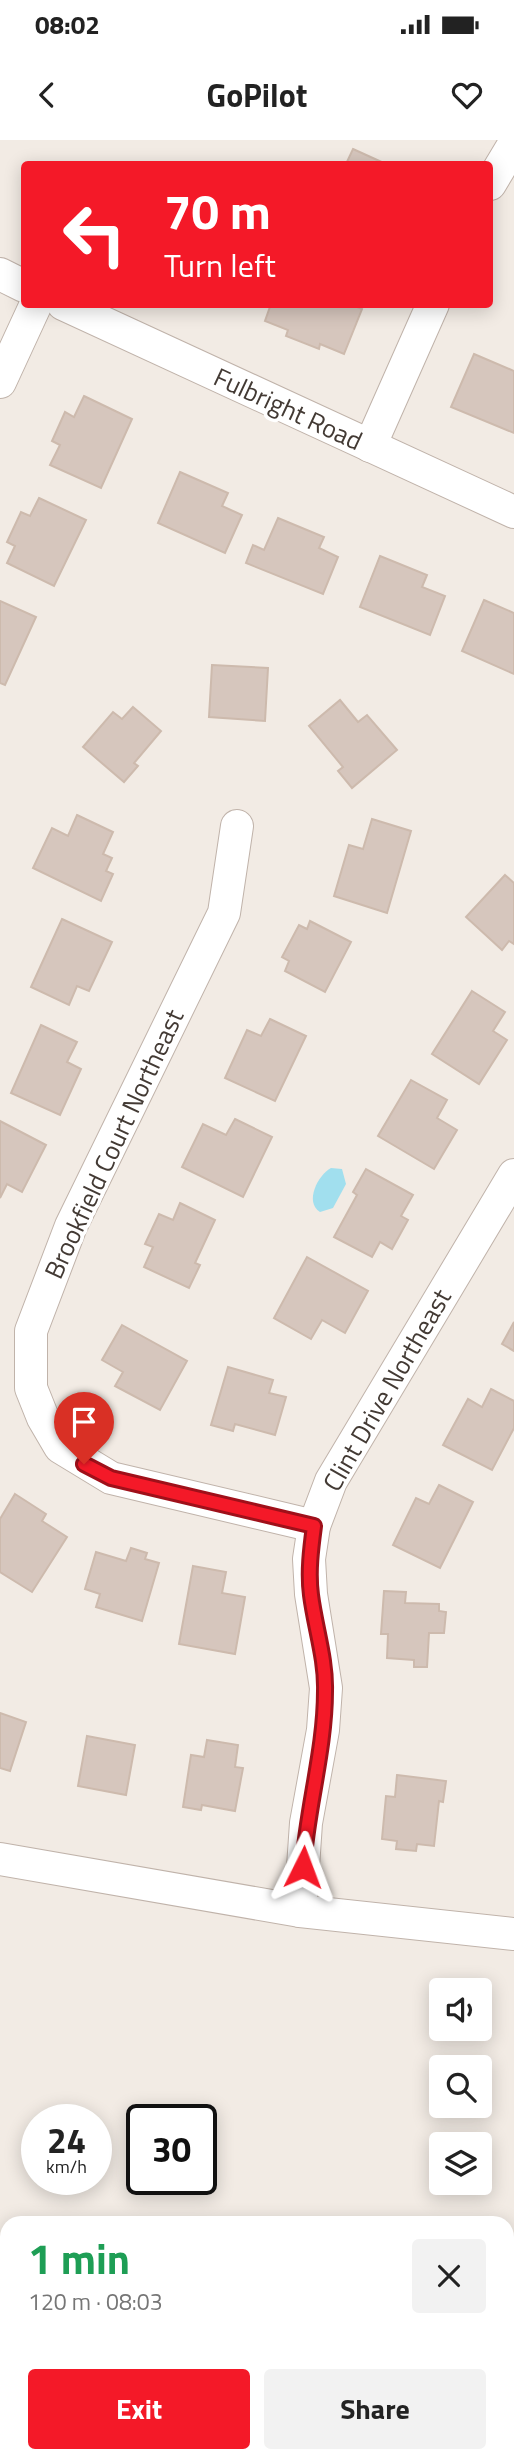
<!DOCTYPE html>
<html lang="en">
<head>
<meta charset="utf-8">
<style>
  body { margin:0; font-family:"Titillium Web",sans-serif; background:#f2f2f2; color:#222; height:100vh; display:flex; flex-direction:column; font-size:26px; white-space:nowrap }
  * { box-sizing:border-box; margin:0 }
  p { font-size:23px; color:#767676 }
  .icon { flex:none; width:38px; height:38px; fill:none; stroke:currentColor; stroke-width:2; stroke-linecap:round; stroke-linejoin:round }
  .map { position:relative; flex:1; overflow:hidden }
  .drawer { position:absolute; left:0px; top:2076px; width:514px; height:247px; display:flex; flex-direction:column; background:#fff; border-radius:21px 21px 0 0; box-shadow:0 4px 18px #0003 }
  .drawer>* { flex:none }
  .banner { position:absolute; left:21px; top:21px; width:472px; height:147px; border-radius:7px; box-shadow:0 4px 18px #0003; background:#f41928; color:#fff; overflow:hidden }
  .buttons { position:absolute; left:429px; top:1838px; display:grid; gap:14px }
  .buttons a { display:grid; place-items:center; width:63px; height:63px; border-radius:7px; background:#fff; box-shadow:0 4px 18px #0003; font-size:35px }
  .speed { position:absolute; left:21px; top:1964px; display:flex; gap:14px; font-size:35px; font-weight:700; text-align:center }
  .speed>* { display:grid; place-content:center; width:91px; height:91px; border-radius:50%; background:#fff; box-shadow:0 4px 18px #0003; line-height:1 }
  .speed small { font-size:18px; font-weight:400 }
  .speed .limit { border:4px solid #111; border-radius:10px; background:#fff; color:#111 }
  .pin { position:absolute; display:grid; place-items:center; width:60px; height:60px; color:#fff; margin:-72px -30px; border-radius:50% 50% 50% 0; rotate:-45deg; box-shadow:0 0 7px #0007 }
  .pin .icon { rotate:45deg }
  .me { position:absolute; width:77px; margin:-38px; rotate:3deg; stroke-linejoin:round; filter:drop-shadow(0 0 5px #0008) }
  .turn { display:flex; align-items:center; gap:24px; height:147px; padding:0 28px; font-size:32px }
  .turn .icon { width:91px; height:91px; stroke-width:2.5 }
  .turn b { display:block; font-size:49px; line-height:60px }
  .round { display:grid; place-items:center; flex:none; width:74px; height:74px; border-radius:7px; background:#f2f2f2 }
  .summary { display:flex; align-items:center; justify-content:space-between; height:119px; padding:0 28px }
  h1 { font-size:42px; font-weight:700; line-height:52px; color:#1e9e55 }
  .action { display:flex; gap:14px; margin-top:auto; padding:14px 28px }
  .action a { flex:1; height:80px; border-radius:7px; background:#f41928; color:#fff; font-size:28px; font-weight:700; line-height:80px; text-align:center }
  .action a+a { background:#f2f2f2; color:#222 }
  .status { display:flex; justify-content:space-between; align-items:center; height:49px; padding:0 35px; background:#fff; direction:ltr }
  .status svg { height:19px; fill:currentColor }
  header { display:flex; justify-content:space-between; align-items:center; height:91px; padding:0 28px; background:#fff; font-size:32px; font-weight:700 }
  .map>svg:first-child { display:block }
  .green { fill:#d8e5ad }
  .water { fill:#a1dfee }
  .building { fill:#d6c6bd; stroke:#cdbaad; stroke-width:2 }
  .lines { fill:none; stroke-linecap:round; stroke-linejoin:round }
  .minor-casing { stroke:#c0b3aa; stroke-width:34 }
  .minor { stroke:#fff; stroke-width:32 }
  .route-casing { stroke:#9f101a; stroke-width:18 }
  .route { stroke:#f41928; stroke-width:12 }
  .labels { text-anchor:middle; stroke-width:7; stroke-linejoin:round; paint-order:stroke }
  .street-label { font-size:26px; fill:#433a34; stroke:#fff }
</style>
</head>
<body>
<div class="status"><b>08:02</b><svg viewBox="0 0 49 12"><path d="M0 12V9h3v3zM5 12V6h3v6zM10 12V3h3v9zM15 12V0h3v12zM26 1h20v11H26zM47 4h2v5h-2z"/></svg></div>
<header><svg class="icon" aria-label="back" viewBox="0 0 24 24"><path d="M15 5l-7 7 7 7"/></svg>GoPilot<svg class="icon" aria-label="heart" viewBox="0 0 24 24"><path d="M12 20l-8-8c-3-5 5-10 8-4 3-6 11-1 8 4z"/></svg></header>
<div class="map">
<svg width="514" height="2321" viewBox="0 0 514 2321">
  <rect width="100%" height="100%" fill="#f2ebe4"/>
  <path class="green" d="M0,2208l7,2v105h226l6,6h-239z"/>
  <path class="water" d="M331,1028l11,1 4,15 -13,24 -13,4c-16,-10 -2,-37 11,-44z"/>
  <g class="building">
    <path d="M353,9l33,15h-40z"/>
    <path d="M271,164h79l12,5 -18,45 -24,-10 -1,5 -33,-13 2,-6 -23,-9z"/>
    <path d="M474,214l40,17v62l-63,-26z"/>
    <path d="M84,256l48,23 -31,69 -51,-23 10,-20 -8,-4 13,-29 9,5z"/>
    <path d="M180,332l48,21 -6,13 20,9 -17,38 -67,-30z"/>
    <path d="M39,358l47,22 -32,66 -47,-23 8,-17 -8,-4 14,-30 9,4z"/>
    <path d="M278,378l46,19 -5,11 19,9 -15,37 -77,-31 7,-18 11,5z"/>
    <path d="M380,416l47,19 -5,12 23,9 -15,39 -70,-28z"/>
    <path d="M484,460l30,13v61l-52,-23z"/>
    <path d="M0,461l36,16 -31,68 -5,-2z"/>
    <path d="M212,525l56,3 -3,53 -56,-4z"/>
    <path d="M340,560l18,22 9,-7 30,35 -45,38 -14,-17 5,-4 -34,-41z"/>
    <path d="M133,567l28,24 -27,32 4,3 -14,16 -41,-35 30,-35 9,7z"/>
    <path d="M77,675l36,17 -10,22 9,4 -6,13 7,3 -12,27 -68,-33 19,-40 16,8z"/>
    <path d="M372,679l39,12 -24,82 -53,-17 15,-51 14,4z"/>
    <path d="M505,735l9,8v61l-5,-3 -7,9 -36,-33z"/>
    <path d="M62,779l50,23 -23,49 -12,-5 -8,19 -38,-18z"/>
    <path d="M310,781l41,21 -26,50 -40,-21 4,-10 -7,-4 17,-32 8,4z"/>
    <path d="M472,851l33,21 -12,19 14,9 -28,44 -47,-30z"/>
    <path d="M270,879l36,17 -31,65 -50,-23 22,-48 14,6z"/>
    <path d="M41,885l36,17 -10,20 14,7 -21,46 -49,-22z"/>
    <path d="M411,940l36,20 -10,18 20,12 -23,39 -56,-33z"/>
    <path d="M235,979l37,18 -29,60 -61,-30 21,-43 23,11z"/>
    <path d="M0,981l46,24 -24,47 -15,-8 -7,14z"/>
    <path d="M366,1029l47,26 -12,21 7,4 -16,29 -12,-7 -8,15 -38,-20 23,-42 -4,-3z"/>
    <path d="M180,1063l35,17 -20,43 5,2 -11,23 -45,-21 9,-20 -8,-3 14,-30 14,6z"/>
    <path d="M307,1117l61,34 -23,42 -23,-13 -11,19 -37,-21z"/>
    <path d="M514,1182v29l-12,-7z"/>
    <path d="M122,1185l65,36 -27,49 -45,-24 8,-14 -21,-12z"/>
    <path d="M228,1227l45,13 -4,13 17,4 -11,38 -40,-11 -2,7 -22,-6z"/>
    <path d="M491,1249l23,12v27l-22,42 -49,-25 25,-46 14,8z"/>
    <path d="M439,1345l34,17 -33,66 -47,-23 23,-47 13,6z"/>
    <path d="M15,1354l31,20 -4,7 25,16 -35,55 -32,-20v-53z"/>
    <path d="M131,1408l16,5 -2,6 14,4 -17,58 -46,-14 4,-13 -15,-5 11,-37 30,9z"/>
    <path d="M193,1426l33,6 -4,21 23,4 -10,57 -56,-10z"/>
    <path d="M384,1451l22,1 -1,11 34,1v7l7,1 -2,21h-15l-2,34h-13v-7l-27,-2 1,-24h-7z"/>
    <path d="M0,1573l26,9 -16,49 -10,-3z"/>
    <path d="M87,1596l48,9 -9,50 -48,-9z"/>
    <path d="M207,1600l31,5 -3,22 8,1 -8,43 -33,-6 -1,5 -18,-3 8,-52 13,2z"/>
    <path d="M397,1635l49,6 -3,21 -4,-1 -5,45 -17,-2 -1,7 -20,-2 1,-8 -15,-2 4,-43 9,1z"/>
  </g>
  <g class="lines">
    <defs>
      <g id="minor">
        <path d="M490,44l24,-40"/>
        <path d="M0,134l24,12"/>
        <path d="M63,164l451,208"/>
        <path d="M0,242l36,-78"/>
        <path d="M370,306l63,-142"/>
        <path d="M237,686l-13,87 -153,313 -40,105v57l12,30 17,29 51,31 203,48"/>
        <path d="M0,1719l300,52 214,23"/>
        <path d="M300,1771l6,-88 17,-93 3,-42 -15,-94 -2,-35 5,-33 17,-45 183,-306"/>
        <path d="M508,2314l6,-9"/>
      </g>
    </defs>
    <use href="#minor" class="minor-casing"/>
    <use href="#minor" class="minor"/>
  </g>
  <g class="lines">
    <defs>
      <path id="route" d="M84,1324l27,14 203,48c-3,23 -6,46 -3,69 4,32 15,64 14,96 0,59 -18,117 -22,176"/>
    </defs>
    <use href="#route" class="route-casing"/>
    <use href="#route" class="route"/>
  </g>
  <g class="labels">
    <g class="street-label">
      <text transform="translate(288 269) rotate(25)" y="9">Fulbright Road</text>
      <text transform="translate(114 1004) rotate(-65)" y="9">Brookfield Court Northeast</text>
      <text transform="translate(387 1250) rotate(-60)" y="9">Clint Drive Northeast</text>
    </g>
  </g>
</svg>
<div class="buttons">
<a><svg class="icon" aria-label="sound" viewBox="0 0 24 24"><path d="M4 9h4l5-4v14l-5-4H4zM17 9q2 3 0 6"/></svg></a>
<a><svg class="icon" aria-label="search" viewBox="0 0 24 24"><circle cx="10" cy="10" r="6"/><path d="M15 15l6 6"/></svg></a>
<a><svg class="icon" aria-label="layers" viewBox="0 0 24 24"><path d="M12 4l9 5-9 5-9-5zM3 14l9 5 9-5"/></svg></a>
</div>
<div class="speed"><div>24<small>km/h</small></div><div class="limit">30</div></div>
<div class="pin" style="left:84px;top:1324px;background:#d93025"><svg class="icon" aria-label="arrive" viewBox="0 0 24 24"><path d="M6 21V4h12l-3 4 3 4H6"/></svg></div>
<svg class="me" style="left:303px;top:1727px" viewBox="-20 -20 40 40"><path d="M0-17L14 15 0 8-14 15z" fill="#f41928" stroke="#fff" stroke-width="4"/></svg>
<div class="banner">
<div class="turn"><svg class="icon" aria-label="left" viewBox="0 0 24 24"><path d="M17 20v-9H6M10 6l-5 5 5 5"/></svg><div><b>70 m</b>Turn left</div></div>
</div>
<section class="drawer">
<div class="summary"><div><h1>1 min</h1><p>120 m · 08:03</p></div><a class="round"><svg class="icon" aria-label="close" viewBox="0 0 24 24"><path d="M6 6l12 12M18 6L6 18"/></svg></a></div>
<div class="action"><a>Exit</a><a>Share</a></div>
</section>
</div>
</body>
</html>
